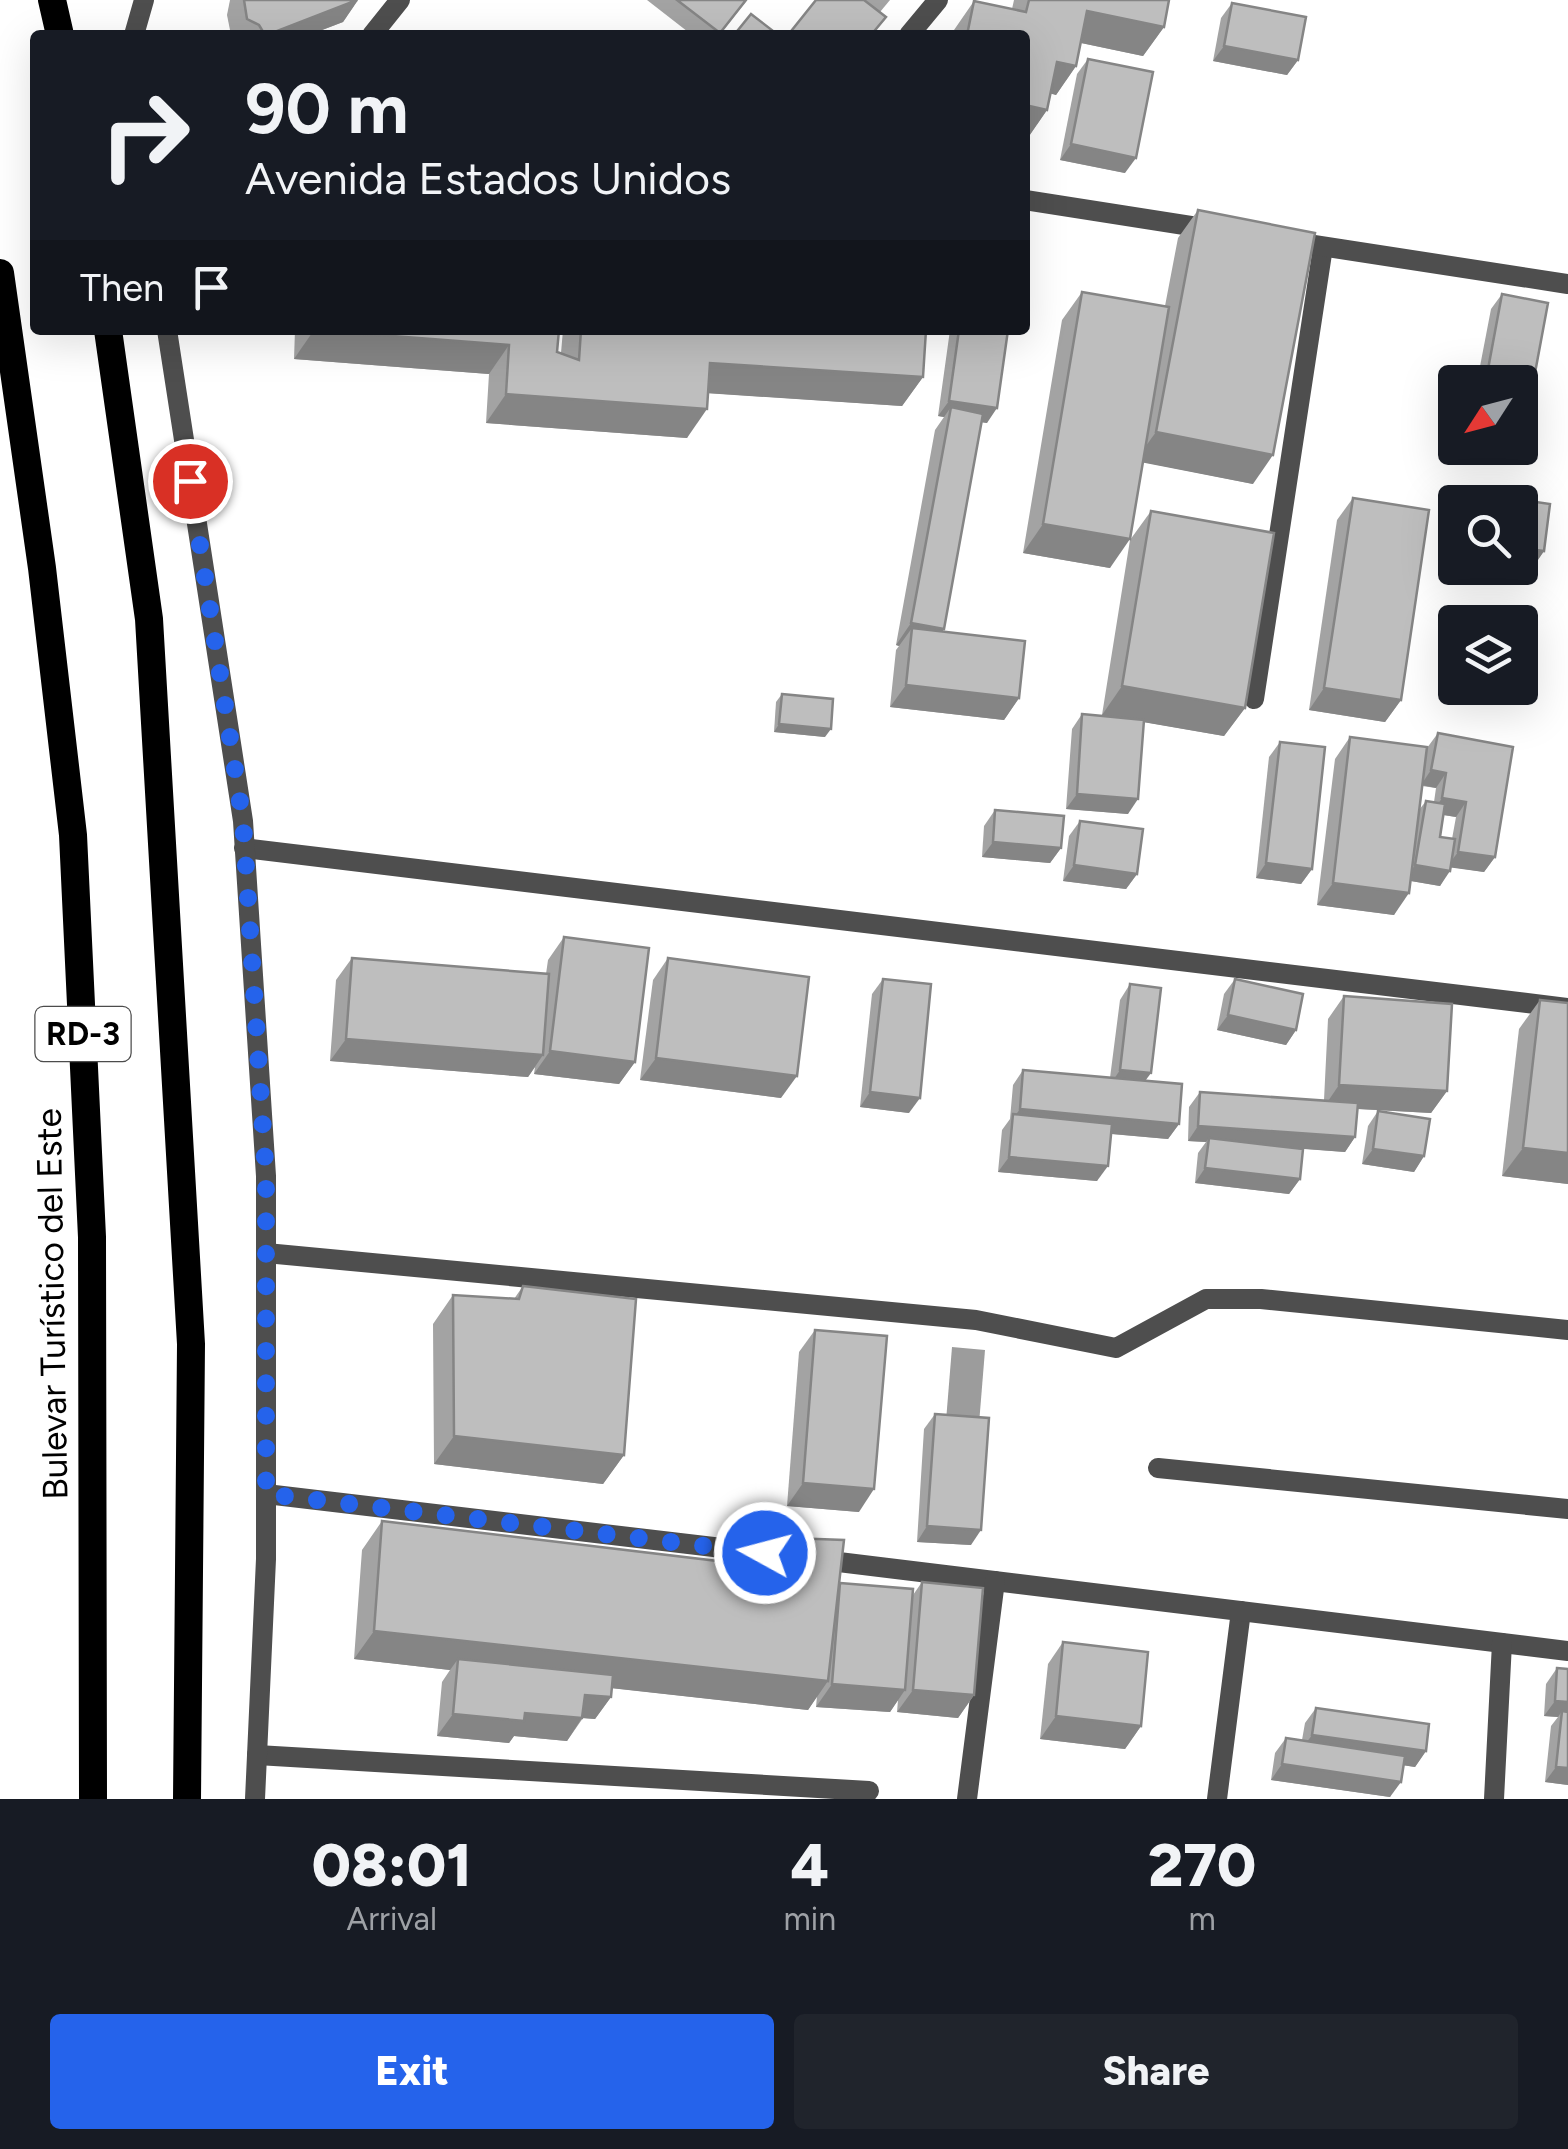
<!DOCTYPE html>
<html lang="en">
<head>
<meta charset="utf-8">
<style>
  body { margin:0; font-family:Figtree,sans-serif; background:#20242c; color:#f1f3f6; height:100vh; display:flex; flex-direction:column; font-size:38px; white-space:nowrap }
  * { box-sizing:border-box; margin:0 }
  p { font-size:32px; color:#9ea1a6 }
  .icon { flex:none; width:55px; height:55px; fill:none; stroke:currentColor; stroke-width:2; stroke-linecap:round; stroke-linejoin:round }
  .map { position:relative; height:1799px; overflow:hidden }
  .drawer { display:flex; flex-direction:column; background:#171b24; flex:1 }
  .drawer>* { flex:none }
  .banner { position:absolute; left:30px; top:30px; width:1000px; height:305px; border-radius:10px; box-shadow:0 10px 40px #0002; background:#171b24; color:#f1f3f6; overflow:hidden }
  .needle { width:65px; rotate:234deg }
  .controls { position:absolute; left:1438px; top:365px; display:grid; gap:20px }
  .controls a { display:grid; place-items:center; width:100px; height:100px; border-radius:10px; background:#171b24; box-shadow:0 10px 40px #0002; font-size:50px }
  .pin { position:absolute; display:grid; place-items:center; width:85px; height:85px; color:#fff; margin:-42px; border:5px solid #fff; border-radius:50%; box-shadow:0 2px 10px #0007 }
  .me { position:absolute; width:110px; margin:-55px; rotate:277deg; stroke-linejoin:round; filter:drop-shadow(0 0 8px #0008) }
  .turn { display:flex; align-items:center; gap:35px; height:210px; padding:0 50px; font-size:45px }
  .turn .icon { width:130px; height:130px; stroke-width:2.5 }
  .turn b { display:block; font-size:70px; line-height:85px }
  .then { display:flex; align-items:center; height:95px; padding:0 50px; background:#0003; gap:20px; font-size:38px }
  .eta { display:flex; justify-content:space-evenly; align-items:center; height:170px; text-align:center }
  .eta b { font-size:60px; font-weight:800; line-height:70px }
  .action { display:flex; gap:20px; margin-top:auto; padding:20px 50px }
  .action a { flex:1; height:115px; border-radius:10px; background:#2563eb; color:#fff; font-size:40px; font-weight:800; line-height:115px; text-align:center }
  .action a+a { background:#20242c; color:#f1f3f6 }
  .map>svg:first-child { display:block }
  .water { fill:#9c9c9c }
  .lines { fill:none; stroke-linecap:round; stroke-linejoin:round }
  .service { stroke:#4e4e4e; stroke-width:20 }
  .minor { stroke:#4e4e4e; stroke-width:20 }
  .tertiary { stroke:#4e4e4e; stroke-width:20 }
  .trunk { stroke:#000; stroke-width:28 }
  .wall { fill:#a3a3a3; fill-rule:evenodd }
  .shaded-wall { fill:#858585 }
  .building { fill:#bebebe; stroke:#858585; stroke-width:2.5 }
  .route { stroke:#2563eb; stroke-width:18; stroke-dasharray:0 32.4 }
  .labels { text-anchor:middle; stroke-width:8; stroke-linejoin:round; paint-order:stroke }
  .shield { fill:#fff; stroke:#4c4c4c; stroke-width:2.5 }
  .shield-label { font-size:32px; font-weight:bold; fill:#000 }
  .street-label { font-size:35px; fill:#000; stroke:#fff }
</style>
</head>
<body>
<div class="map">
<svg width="1568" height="1799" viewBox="0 0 1568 1799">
  <rect width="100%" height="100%" fill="#fff"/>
  <path class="water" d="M952,1347l33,3 -6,74 -33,-3z"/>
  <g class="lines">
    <g class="service">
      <path d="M372,35l28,-35"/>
      <path d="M1254,699l69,-452"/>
      <path d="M244,848l1324,160"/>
      <path d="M266,1253l710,67 140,28 90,-49h55l307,31"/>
      <path d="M1158,1468l410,41"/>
      <path d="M257,1755l612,36"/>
      <path d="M1217,1799l24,-188"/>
    </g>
    <g class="minor">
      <path d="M909,35l29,-35"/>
      <path d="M1025,200l185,29"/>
      <path d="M1288,241l280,43"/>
      <path d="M266,1494l490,58"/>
      <path d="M814,1559l754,92"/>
      <path d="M967,1799l28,-218"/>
      <path d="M1494,1799l8,-156"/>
    </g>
    <g class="tertiary">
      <path d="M134,35l10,-35"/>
      <path d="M167,330l76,491 23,355v383l-11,240"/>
    </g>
    <g class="trunk">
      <path d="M52,0l8,35"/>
      <path d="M0,273l42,295 31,267 19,402 1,562"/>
      <path d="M108,330l41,289 42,725 -4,455"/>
    </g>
  </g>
  <g class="wall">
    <path d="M230,0h128l-15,22 -34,13h-78l-4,-20z"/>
    <path d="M647,0h100l-28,35h-27z"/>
    <path d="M816,0h74l-10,12z"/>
    <path d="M1014,0h155l-5,27 -21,29 -62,-13 -5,23 -20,29 -5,-2 -4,17 -20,29 -2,-104h-73l2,-5 20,-29 38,8z"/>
    <path d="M1232,3l66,57 -11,15 -74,-14 8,-43z"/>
    <path d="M1088,59l37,114 -65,-13 17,-86z"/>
    <path d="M1198,210l55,274 -110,-22 -33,106 -87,-15 39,-233 20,-28 83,14 13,-68z"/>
    <path d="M1502,294l30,95 -11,15 -1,-22h-43l14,-73z"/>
    <path d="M295,330h264l-2,22 4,1 2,-23h363l-3,47 -21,29 -194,-13 -21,45 -201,-15 3,-49 -195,-15z"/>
    <path d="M950,330h58l-21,93 -5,-1 -39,210 76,66 -15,22 -114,-13 6,-57 3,-4 -3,-1 39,-215 9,-13 -6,-1z"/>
    <path d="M1460,491l90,13 -6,47 -11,16 -13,-2v-63h-65v54l-12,-2 6,-48z"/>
    <path d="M1353,498l48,202 -16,22 -76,-12 28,-190z"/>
    <path d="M1151,511l94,197 -21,28 -80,-14 -16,92 -62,-5 6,-80 10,-15 28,3 -8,-2 28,-175z"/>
    <path d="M782,694l43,43 -51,-5 2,-30z"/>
    <path d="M1438,733l57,124 -11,15 -33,-5 -11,19 -29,-5 -17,34 -77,-10 18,-146 15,-22 77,11zM1422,786l14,2 -2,14 -8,-1 -7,9zM1443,815l13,2 -4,22 -12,-2z"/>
    <path d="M1280,742l32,127 -11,15 -45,-6 13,-121z"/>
    <path d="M995,810l66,38 -11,15 -68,-6 2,-31z"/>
    <path d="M1080,821l57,53 -11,15 -63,-8 6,-45z"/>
    <path d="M564,937l71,125 -16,22 -85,-10 1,-7 -7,10 -198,-16 6,-81 16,-22 194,16 2,-14z"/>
    <path d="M668,958l113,140 -141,-18 13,-100z"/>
    <path d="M883,979l26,134 -49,-6 12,-113z"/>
    <path d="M1235,979l61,51 -10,15 -69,-15 7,-36z"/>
    <path d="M1130,984l16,97 33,43 -11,15 -57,-5 -14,47 -99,-9 4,-42 8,-11 3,-34 10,-15 87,8 10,-78z"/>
    <path d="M1344,996l103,95 -16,22 -74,-4 -2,28 -10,15 -50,-4 5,31 -11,15 -94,-11 3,-30 8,-11 -18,-1 1,-34 11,-15 124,8 4,-81z"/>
    <path d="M1540,1000l28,184 -66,-8 17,-147z"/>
    <path d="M1378,1111l46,45 -10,16 -52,-8 6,-38z"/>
    <path d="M523,1286l101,169 -21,29 -169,-20 -1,-140 20,-29 61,4z"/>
    <path d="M815,1330l44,182 -72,-6 12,-154z"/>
    <path d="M935,1414l36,131 -54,-3 7,-113z"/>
    <path d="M382,1521l340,40 17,-25 100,50 1,-3 73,12 9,-13 52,113 -16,23 -61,-6 1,-12 -8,12 -74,-5 1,-11 -9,14 -196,-22 -1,9 -16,22 -12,-1 -16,23 -53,-5 -5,7 -72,-7 5,-54 8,-12 -96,-11 8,-109z"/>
    <path d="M1063,1642l78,84 -16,23 -85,-10 8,-75z"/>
    <path d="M1557,1668l11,1v116l-23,-3 6,-56 7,-9 -14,-1 2,-32z"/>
    <path d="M1316,1708l110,43 -11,16 -12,-2 -13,32 -119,-17 4,-27 11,-15 16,2 3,-17z"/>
  </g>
  <g class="shaded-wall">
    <path d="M358,0l-15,22 -34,13h-42z"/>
    <path d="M1087,11l77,16 -21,29 -76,-16z"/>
    <path d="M1224,46l74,14 -11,15 -74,-14z"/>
    <path d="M1057,62l19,4 -20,29 -19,-5z"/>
    <path d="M1025,105l22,5 -20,29h-2z"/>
    <path d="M1071,144l65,14 -11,15 -65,-13z"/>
    <path d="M314,330l195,15 -20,29 -195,-15z"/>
    <path d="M710,363l213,14 -21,29 -212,-14z"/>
    <path d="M1520,387l12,2 -11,15h-1z"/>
    <path d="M506,394l201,15 -20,29 -201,-15z"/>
    <path d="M949,401l48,7 -10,15 -38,-5 2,-11 -7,10 -6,-1z"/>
    <path d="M1156,432l117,23 -20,29 -118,-23z"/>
    <path d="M1043,524l87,15 -20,29 -87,-15z"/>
    <path d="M1453,539h2v17l-12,-2z"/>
    <path d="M1520,548l24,3 -11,16 -13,-2z"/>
    <path d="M911,623l33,6 -15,23 -17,-24 -13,18 -3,-1z"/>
    <path d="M906,685l113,13 -15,22 -114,-13z"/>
    <path d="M1122,686l123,22 -21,28 -122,-21z"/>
    <path d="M1324,688l77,12 -16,22 -76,-12z"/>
    <path d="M779,724l52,5 -6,8 -51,-5z"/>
    <path d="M1431,770l15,3 -10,15 -15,-3z"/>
    <path d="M1077,794l61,5 -10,15 -62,-5z"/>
    <path d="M1442,798l24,4 -10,15 -24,-4z"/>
    <path d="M993,842l68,6 -11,15 -68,-6z"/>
    <path d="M1458,852l37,5 -11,15 -37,-5z"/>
    <path d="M1266,863l46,6 -11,15 -45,-6z"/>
    <path d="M1074,865l63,9 -11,15 -63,-8z"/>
    <path d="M1415,865l35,6 -10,15 -35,-6z"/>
    <path d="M1333,883l76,10 -15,22 -77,-10z"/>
    <path d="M1228,1015l68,15 -10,15 -69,-15z"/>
    <path d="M346,1039l197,16 -15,22 -198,-16z"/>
    <path d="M550,1051l85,11 -16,22 -85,-10z"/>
    <path d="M656,1058l141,18 -16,22 -141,-18z"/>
    <path d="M1120,1070l31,3 -11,15 -30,-3z"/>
    <path d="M1339,1085l108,6 -16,22 -107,-6z"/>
    <path d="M870,1092l50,6 -11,15 -49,-6z"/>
    <path d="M1020,1109l159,15 -11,15 -156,-14v-5z"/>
    <path d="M1198,1126l157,11 -10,15 -137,-10 1,-4 -3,4 -18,-1z"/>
    <path d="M1523,1148l45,5v31l-66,-8z"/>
    <path d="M1373,1149l51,7 -10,16 -52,-8z"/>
    <path d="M1009,1157l99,9 -11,15 -99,-9z"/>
    <path d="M1205,1168l95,11 -11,15 -94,-11z"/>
    <path d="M454,1436l170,19 -21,29 -169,-20z"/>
    <path d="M803,1483l71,6 -15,23 -72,-6z"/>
    <path d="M927,1526l54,4 -10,15 -54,-3z"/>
    <path d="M374,1631l454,50 -20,29 -351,-39 1,-12 -8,11 -96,-11z"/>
    <path d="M832,1684l73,6 -15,22 -74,-5z"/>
    <path d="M913,1690l61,5 -16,23 -61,-6z"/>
    <path d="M585,1695l26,2 -16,22 -26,-2z"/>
    <path d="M1555,1701l13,1v16l-6,-7 -4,6 -14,-1z"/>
    <path d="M525,1713l57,5 -15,23 -53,-5 -5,7 -72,-7 16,-22z"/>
    <path d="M1056,1716l85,10 -16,23 -85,-10z"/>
    <path d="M1312,1735l114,16 -11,16 -114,-17z"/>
    <path d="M1282,1764l119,18 -11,15 -119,-17z"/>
    <path d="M1556,1767l12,1v17l-23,-3z"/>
  </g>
  <g class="building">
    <path d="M244,0h113l-90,35h-2l-6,-10 -12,-6z"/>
    <path d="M677,0h69l-26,33z"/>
    <path d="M816,0h48l22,17 -15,18h-83z"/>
    <path d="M1029,0h140l-5,27 -77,-16 -11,55 -19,-4 -10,48 -22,-5v-70h-58l7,-34 52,11z"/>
    <path d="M1232,3l74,14 -8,43 -74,-14z"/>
    <path d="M751,14l26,20 -1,1h-42z"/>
    <path d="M1088,59l65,13 -17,86 -65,-14z"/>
    <path d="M1198,210l117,23 -42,222 -117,-23z"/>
    <path d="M1082,292l87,15 -39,232 -87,-15z"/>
    <path d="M1502,294l46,9 -16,86 -12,-2v-5h-22l-12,-2z"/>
    <path d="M314,330h245l-2,22 22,8 2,-30h345l-3,47 -213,-14 -3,46 -201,-15 3,-49z"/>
    <path d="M959,330h49l-11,78 -48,-7z"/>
    <path d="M951,407l32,7 -39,215 -33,-6z"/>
    <path d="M1460,491l90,13 -6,47 -24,-3v-46h-62z"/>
    <path d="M1353,498l76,12 -28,190 -77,-12z"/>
    <path d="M1151,511l123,22 -29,175 -123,-22z"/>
    <path d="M912,628l113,13 -6,57 -113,-13z"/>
    <path d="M782,694l51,5 -2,30 -52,-5z"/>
    <path d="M1082,714l62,6 -6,79 -61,-5z"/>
    <path d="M1438,733l75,14 -18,110 -37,-5 8,-50 -24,-4 4,-25 -15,-3z"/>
    <path d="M1350,737l77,10 -18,146 -76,-10z"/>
    <path d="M1280,742l45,5 -13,122 -46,-6z"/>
    <path d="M1426,801l19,3 -5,33 15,2 -5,32 -35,-6z"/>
    <path d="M995,810l69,6 -3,32 -68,-6z"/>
    <path d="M1080,821l63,8 -6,45 -63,-9z"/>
    <path d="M564,937l85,11 -14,114 -85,-11z"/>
    <path d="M352,958l197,16 -6,81 -197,-16z"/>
    <path d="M668,958l141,19 -12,99 -141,-18z"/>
    <path d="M883,979l48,5 -11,114 -50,-6z"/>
    <path d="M1235,979l68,15 -7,36 -68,-15z"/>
    <path d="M1130,984l31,4 -10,85 -31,-3z"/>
    <path d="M1344,996l108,8 -5,87 -108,-6z"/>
    <path d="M1540,1000l28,3v150l-45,-5z"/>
    <path d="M1023,1070l159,14 -3,40 -159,-15z"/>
    <path d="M1200,1092l158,11 -3,34 -157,-11z"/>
    <path d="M1378,1111l52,8 -6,37 -51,-7z"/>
    <path d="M1013,1114l99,10 -4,42 -99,-9z"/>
    <path d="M1209,1138l94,11 -3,30 -95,-11z"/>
    <path d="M523,1286l113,13 -12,156 -170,-19 -1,-141 66,4z"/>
    <path d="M815,1330l72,6 -13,153 -71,-6z"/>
    <path d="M935,1414l54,4 -8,112 -54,-4z"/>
    <path d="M382,1521l353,42 4,-27 105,4 -16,141 -454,-50z"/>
    <path d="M922,1582l61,6 -9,107 -61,-5z"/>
    <path d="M840,1583l73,6 -8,101 -73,-6z"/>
    <path d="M1063,1642l85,10 -7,74 -85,-10z"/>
    <path d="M458,1659l155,16 -2,22 -26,-2 -3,23 -57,-5 -1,8 -71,-7z"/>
    <path d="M1557,1668l11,1v33l-13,-1z"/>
    <path d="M1316,1708l113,16 -3,27 -114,-16z"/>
    <path d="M1562,1711l6,1v56l-12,-1z"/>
    <path d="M1286,1738l119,18 -4,26 -119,-18z"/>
  </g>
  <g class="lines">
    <path class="route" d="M190,481l53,340 23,355v318l499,59"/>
  </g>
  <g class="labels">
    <rect class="shield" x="35.5" y="1007" width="95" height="54" rx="8"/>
    <g class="shield-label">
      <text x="83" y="1045">RD-3</text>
    </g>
    <g class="street-label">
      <text transform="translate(52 1304) rotate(-91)" y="12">Bulevar Turístico del Este</text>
    </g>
  </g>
</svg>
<div class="controls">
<a><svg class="needle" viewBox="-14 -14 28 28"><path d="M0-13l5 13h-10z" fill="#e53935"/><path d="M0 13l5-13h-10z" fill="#9ea1a6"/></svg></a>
<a><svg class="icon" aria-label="search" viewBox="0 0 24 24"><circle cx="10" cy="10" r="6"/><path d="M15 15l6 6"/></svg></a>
<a><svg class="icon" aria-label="layers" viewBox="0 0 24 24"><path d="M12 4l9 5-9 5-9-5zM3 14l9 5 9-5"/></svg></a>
</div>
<div class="pin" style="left:190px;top:481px;background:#d93025"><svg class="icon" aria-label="arrive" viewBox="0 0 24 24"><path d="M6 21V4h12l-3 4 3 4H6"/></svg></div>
<svg class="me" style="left:765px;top:1553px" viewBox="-20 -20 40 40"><circle r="17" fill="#2563eb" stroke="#fff" stroke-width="3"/><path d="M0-11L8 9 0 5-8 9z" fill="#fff"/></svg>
<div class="banner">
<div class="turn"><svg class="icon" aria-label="right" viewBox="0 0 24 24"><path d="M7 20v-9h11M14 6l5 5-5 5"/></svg><div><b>90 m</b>Avenida Estados Unidos</div></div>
<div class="then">Then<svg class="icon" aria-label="arrive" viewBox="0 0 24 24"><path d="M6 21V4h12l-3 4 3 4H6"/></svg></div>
</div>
</div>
<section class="drawer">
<div class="eta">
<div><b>08:01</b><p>Arrival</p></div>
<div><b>4</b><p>min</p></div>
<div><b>270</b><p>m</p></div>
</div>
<div class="action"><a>Exit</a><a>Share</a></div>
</section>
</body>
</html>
